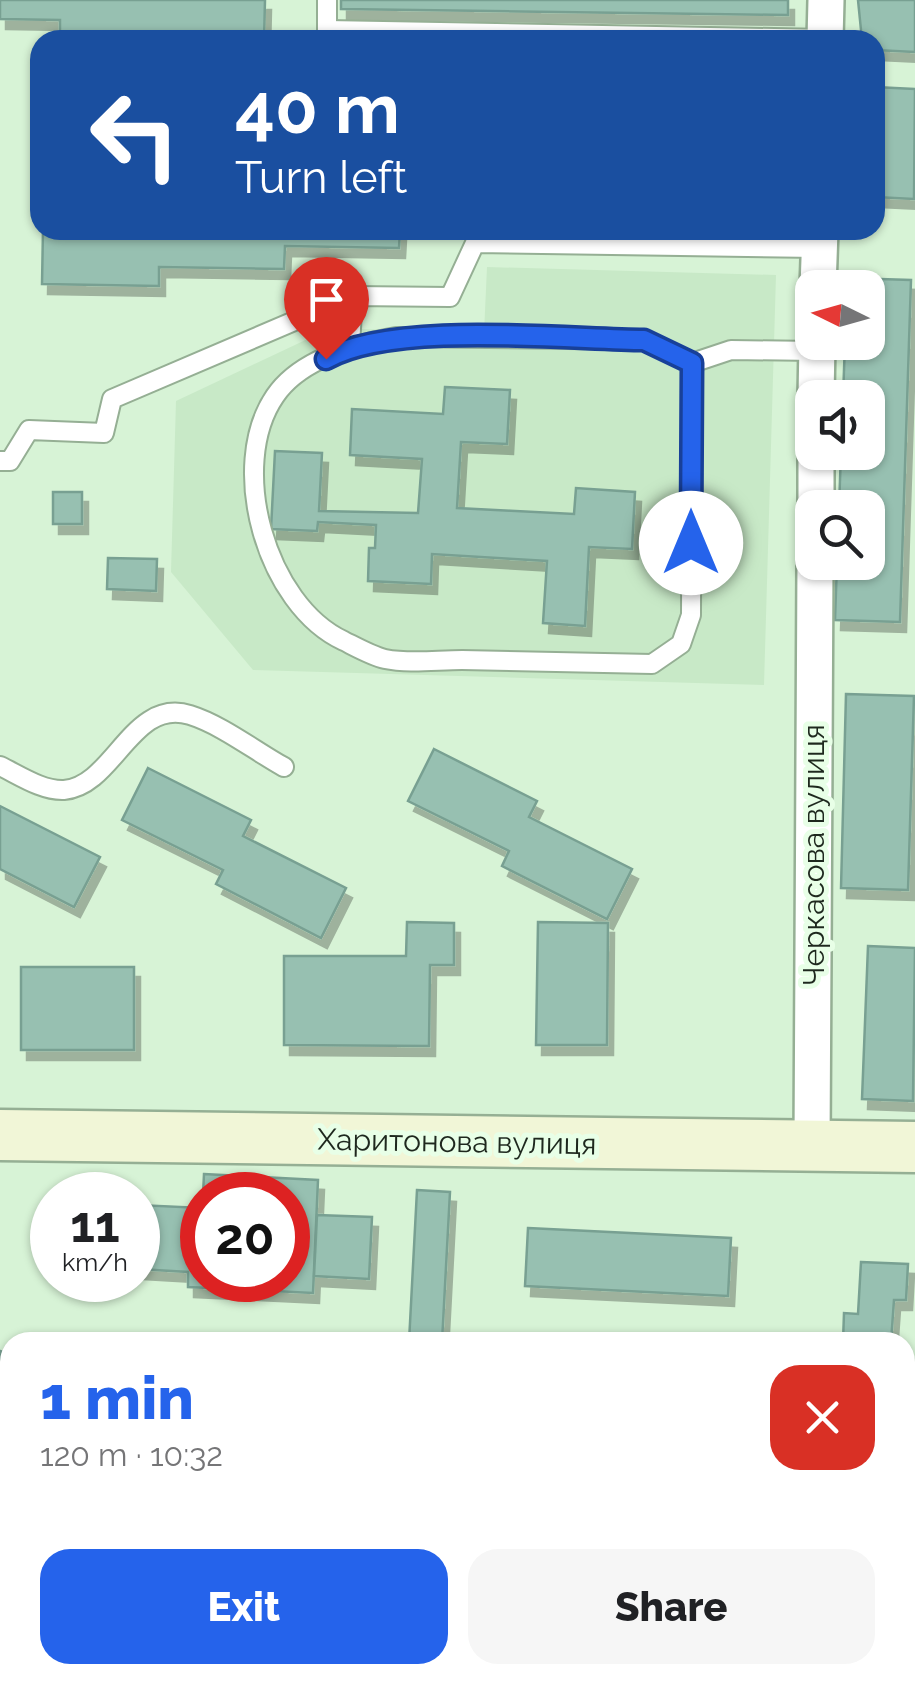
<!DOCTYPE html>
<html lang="en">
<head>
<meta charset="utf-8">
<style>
  body { margin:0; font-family:Raleway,sans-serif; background:#f6f6f6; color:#202124; height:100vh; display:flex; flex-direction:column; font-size:38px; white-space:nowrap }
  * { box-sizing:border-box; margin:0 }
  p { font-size:32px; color:#757577 }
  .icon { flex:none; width:55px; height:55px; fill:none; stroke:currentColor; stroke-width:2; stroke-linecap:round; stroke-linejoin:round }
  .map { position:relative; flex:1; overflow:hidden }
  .details { position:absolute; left:0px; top:1332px; width:915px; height:352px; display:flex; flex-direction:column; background:#fff; border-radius:30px 30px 0 0; box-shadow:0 2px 8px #0004 }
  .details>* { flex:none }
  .guide { position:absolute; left:30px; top:30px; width:855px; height:210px; border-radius:30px; box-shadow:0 2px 8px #0004; background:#1a4fa0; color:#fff; overflow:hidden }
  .needle { width:65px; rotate:275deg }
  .buttons { position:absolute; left:795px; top:270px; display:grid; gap:20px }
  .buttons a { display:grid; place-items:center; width:90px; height:90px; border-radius:20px; background:#fff; box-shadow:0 2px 8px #0004; font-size:50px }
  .speed { position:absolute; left:30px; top:1172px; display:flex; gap:20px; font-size:50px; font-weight:700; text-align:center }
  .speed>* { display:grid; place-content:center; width:130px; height:130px; border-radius:50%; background:#fff; box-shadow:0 2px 8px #0004; line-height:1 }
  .speed small { font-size:25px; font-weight:400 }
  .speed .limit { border:15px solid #d22; background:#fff; color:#111 }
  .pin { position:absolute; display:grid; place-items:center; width:85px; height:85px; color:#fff; margin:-102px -42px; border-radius:50% 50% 50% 0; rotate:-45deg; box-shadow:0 0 10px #0007 }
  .pin .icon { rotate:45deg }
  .me { position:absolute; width:110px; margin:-55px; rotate:0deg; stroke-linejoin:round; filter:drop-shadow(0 0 8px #0008) }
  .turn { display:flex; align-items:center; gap:35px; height:210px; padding:0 40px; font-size:45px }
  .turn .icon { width:130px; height:130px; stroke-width:2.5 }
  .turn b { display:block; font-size:70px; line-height:85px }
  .round { display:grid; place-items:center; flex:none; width:105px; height:105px; border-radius:30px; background:#f6f6f6 }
  .head { display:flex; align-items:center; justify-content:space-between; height:170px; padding:0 40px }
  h1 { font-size:60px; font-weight:800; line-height:75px; color:#2563eb }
  .action { display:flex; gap:20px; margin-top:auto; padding:20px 40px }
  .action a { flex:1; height:115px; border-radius:30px; background:#2563eb; color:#fff; font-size:40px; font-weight:800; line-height:115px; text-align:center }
  .action a+a { background:#f6f6f6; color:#202124 }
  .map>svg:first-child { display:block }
  .built { fill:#c8e9c7 }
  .building { fill:#97c0b1; stroke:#78a092; stroke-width:2.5; filter:url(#shadow) }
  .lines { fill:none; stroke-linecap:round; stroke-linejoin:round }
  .lane-casing { stroke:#95af94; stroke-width:22 }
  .street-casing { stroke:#95af94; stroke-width:40 }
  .secondary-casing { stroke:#95af94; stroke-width:55 }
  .lane { stroke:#fff; stroke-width:18 }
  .street { stroke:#fff; stroke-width:35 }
  .secondary { stroke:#f1f6d7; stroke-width:50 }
  .rail-casing { stroke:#7e927e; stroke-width:11 }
  .rail { stroke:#e8ffe7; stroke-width:8; stroke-dasharray:22; stroke-linecap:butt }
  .route-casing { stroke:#184099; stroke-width:25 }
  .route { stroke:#2563eb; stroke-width:18 }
  .labels { text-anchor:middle; stroke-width:10; stroke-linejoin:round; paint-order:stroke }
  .street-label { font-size:30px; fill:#1e281e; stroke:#e8ffe7 }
</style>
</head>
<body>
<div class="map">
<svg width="915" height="1683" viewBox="0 0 915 1683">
  <defs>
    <filter id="shadow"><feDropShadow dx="6" dy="10" stdDeviation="0" flood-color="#0004"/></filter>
  </defs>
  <rect width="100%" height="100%" fill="#d7f3d6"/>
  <g class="built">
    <path d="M487,267l289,8 -12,410 -511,-15 -82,-98 5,-171 155,-73 153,5z"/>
    <path d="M915,1514v169h-897l42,-8h845v-159z"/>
  </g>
  <g class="building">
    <path d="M0,0h265l-1,40h-204v-20l-60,-1z"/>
    <path d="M341,0h447v15l-447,-6z"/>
    <path d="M858,0h57v52l-40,-2v-10h-13z"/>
    <path d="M38,84h2v71h-3z"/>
    <path d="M875,87l40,2 -1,110 -39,-2z"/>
    <path d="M43,230h357l-1,18 -114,-2 -1,23 -125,-2v19l-117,-2z"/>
    <path d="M847,278l64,2 -11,342 -65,-2 2,-58h31v-54h-29l2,-56h27v-54h-25l2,-56h23v-54h-21z"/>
    <path d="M445,387l65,3 -3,54 -46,-2 -4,66 117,6 2,-26 59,4 -3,57 -43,-2 -4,79 -42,-3 4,-62 -115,-7 -1,30 -63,-3 1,-33h6l1,-23 -58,-3 -1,9 -46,-2 4,-78 47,2 -3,58 99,2 4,-54 -72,-4 2,-46 91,5z"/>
    <rect x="53" y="492" width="29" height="32"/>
    <path d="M108,558l49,1 -1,32 -49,-2z"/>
    <path d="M846,694l68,2 -6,194 -67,-2z"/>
    <path d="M434,749l103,52 -8,16 103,52 -25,50 -105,-53 7,-15 -101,-50z"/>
    <path d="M148,768l103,52 -8,16 103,52 -25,50 -105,-54 7,-14 -101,-50z"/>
    <path d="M0,806l100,51 -26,50 -74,-38z"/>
    <path d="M407,922l47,1v42h-24l-1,81 -145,-1v-89h122z"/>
    <path d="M538,922l70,1 -1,122h-71z"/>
    <path d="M868,946l47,2 -2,153 -51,-2z"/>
    <rect x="21" y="967" width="113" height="83"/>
    <path d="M204,1174l114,6 -5,113 -125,-6v-15l-50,-3v-64l64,3v-11v83h86v-85h-85z"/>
    <path d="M417,1190l33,2 -8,150h-33z"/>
    <path d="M317,1215l55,2 -3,62 -55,-3z"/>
    <path d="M528,1228l203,10 -3,58 -203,-10z"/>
    <path d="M861,1262l47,2 -2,36h-12l-3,42h-48l1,-29 14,1z"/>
    <path d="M0,1351l10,3v82l-10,32z"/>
    <path d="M905,1540l10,1v39l-10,-1z"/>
    <path d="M905,1589l10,1 -1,93h-161l1,-8h151z"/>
    <path d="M217,1675h436l-1,8h-436z"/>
  </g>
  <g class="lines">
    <defs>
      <g id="lane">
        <path d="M327,30l498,9"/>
        <path d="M327,39v-39"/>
        <path d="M396,337l249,3 47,23 -1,252 -10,29 -29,20c-64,-1 -127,-3 -190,-4 -25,0 -53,4 -77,-1 -13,-3 -29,-12 -41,-18 -78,-36 -117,-175 -69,-245 25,-37 81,-52 121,-59z"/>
        <path d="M350,345l3,-49"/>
        <path d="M692,363l39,-13 85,1"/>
        <path d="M0,461h10l19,-31 75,3 8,-34 241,-103 97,1 25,-54 344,5"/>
        <path d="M0,766c19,9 42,25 64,24 50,-4 68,-93 126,-75 32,10 65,36 94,52"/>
      </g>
      <g id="street">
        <path d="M825,40l1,-40"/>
        <path d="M818,288l2,-58"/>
        <path d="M816,398l1,-56"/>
        <path d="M816,508v-56"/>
        <path d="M812,1147l3,-585"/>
      </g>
      <path id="secondary" d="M0,1135l915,12"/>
    </defs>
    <use href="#lane" class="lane-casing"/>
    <use href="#street" class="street-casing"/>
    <use href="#secondary" class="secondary-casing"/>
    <use href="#lane" class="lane"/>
    <use href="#street" class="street"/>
    <use href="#secondary" class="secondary"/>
    <defs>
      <g id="rail">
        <path d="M905,1496l10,-2"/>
        <path d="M0,1656l10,-2"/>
      </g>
    </defs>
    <use href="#rail" class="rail-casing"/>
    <use href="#rail" class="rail"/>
  </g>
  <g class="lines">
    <defs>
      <path id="route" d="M326,359c67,-38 237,-20 318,-19l48,23 -1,180"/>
    </defs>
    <use href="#route" class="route-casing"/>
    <use href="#route" class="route"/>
  </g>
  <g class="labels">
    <g class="street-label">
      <text transform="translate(814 855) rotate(-90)" y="10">Черкасова вулиця</text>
      <text transform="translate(457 1142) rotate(1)" y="10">Харитонова вулиця</text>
    </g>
  </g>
</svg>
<div class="buttons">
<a><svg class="needle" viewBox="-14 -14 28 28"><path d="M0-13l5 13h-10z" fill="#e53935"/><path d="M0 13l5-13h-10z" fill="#757577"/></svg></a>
<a><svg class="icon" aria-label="sound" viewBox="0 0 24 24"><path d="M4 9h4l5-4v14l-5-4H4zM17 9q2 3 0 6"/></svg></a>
<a><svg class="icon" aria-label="search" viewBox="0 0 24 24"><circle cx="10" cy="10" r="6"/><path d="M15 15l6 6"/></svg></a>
</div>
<div class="speed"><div>11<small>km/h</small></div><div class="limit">20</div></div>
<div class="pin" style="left:326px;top:359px;background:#d93025"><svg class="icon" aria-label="arrive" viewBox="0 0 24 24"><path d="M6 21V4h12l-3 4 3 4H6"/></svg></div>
<svg class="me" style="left:691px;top:543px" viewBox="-20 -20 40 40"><circle r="19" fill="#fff"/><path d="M0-13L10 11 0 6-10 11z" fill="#2563eb"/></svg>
<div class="guide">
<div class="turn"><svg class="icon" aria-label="left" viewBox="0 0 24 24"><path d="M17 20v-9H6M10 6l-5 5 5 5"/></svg><div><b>40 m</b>Turn left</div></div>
</div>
<section class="details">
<div class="head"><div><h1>1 min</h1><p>120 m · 10:32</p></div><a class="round" style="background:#d93025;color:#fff"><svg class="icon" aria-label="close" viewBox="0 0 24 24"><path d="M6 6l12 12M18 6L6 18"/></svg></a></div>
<div class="action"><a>Exit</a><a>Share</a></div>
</section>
</div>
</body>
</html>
